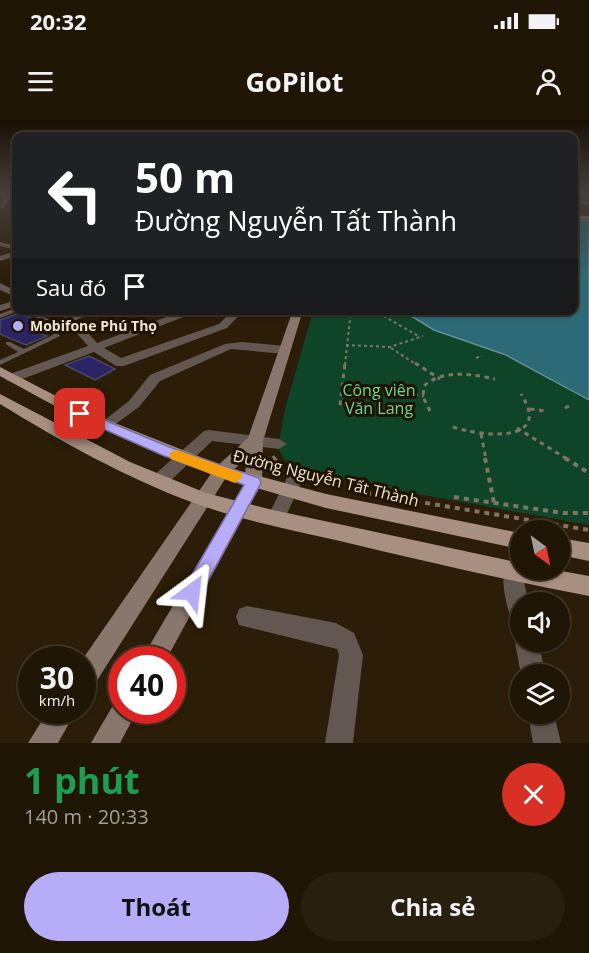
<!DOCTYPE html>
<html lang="vi">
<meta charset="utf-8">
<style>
:root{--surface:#201605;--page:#281f0f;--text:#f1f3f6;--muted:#a29f9a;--line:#3d3527;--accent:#b6acf8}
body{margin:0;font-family:"Open Sans",sans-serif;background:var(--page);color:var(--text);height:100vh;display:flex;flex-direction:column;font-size:22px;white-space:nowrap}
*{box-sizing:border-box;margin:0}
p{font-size:20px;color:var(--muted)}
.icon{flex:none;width:33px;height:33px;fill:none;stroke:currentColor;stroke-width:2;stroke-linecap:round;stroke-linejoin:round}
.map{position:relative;height:623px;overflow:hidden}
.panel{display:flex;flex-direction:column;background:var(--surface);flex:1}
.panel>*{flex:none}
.top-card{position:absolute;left:12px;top:12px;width:566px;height:183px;border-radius:12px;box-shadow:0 2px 4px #0004,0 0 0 2px var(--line);background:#202124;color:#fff;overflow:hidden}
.needle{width:39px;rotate:147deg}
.controls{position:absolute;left:510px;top:400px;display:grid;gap:12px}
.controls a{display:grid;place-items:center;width:60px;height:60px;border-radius:50%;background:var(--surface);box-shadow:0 2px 4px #0004,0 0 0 2px var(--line);font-size:30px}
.speed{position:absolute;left:18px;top:526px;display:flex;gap:12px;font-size:30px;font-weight:700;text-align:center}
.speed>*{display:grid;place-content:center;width:78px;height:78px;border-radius:50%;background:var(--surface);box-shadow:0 2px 4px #0004,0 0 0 2px var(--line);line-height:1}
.speed small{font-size:15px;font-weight:400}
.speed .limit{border:9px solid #d22;background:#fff;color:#111}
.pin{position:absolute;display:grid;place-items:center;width:51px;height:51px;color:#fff;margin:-26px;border-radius:12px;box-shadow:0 3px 9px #0006}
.me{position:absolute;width:66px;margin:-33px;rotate:30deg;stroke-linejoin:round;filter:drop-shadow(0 0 4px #0008)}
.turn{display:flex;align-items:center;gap:21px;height:126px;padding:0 24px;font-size:27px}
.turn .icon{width:78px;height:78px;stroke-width:2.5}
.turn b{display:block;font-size:42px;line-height:51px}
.then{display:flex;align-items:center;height:57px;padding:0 24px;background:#0003;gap:12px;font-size:22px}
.round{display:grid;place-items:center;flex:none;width:63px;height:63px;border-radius:32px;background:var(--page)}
.overview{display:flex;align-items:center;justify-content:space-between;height:102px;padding:0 24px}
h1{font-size:36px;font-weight:700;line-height:45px;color:#1e9e55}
.cta{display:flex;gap:12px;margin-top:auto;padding:12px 24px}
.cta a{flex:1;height:69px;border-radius:36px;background:var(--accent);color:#111;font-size:24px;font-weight:700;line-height:69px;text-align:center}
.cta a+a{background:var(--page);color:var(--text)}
.status{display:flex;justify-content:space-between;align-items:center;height:42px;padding:0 30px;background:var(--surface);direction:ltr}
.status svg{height:16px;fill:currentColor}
header{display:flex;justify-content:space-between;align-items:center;height:78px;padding:0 24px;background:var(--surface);font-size:27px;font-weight:700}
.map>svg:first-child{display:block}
.green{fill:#0e4529}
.water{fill:#2c6a77;stroke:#668e94;stroke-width:1.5}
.building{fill:#2a2464;stroke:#474961;stroke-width:1.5}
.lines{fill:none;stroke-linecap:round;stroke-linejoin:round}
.path-far2{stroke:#807462;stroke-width:2;stroke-dasharray:3 3;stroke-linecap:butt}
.path-far1{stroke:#807462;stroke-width:3;stroke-dasharray:4.5 4.5;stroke-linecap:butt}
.path{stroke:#807462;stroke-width:4;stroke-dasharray:5 5;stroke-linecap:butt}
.lane{fill:#635751;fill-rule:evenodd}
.street{fill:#635751;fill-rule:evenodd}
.secondary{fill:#89776d;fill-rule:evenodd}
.primary{fill:#a78f82;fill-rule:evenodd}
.route{fill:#b6acf8;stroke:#7670a1;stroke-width:1.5}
.slow{fill:#f59e0b}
.poi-dot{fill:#b6acf8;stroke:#211301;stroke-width:2}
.labels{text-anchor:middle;stroke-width:6;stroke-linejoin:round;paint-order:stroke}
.far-poi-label{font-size:14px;font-weight:bold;fill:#ede3d6;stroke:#211301;text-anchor:start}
.park-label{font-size:16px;fill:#68d998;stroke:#211301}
.street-label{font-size:16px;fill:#ede3d6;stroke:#211301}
</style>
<div class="status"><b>20:32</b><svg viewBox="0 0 49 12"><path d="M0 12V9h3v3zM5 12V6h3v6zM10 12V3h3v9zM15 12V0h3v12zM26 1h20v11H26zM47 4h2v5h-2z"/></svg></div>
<header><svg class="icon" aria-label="menu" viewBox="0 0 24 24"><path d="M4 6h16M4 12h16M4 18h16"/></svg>GoPilot<svg class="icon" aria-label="person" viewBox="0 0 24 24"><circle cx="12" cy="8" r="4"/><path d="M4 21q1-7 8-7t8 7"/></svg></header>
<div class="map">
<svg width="589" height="623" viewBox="0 0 589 623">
<rect width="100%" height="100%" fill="#2b1d07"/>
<!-- green -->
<path class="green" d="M 313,191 L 403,191 L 411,197 L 522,243 L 589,280 L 589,405 L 291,351 L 278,328 L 285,289 Z"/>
<!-- water -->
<path class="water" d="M 573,100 L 589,101 L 589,280 L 506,235 L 434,210 L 403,191 L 573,190 Z"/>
<!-- building -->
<g class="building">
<path d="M 19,193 L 42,203 L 30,209 L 47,216 L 26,225 L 0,214 L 0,200 Z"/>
<path d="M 89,236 L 115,249 L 95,260 L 65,245 Z"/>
</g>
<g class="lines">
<!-- path-far2 -->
<g class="path-far2">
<path d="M 373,190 L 420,217"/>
<path d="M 346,225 L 390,227 L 423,216"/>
<path d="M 391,228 L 417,245"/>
<path d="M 476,238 L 482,236"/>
<path d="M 345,245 L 351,190"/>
</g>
<!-- path-far1 -->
<g class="path-far1">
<path d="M 415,243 L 440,259"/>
<path d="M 342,265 L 424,276"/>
<path d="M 340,285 L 345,243"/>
<path d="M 565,288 L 571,285"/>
<path d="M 530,289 L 546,291"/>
<path d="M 430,291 L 423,277 L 424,266 C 442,249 472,254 495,259"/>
<path d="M 453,307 C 480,316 554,325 521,274"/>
<path d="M 517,308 L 567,339"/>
<path d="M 481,314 L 486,339"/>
<path d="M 273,336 L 275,339"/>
</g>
<!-- path -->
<g class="path">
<path d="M 274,338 L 282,350"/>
<path d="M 485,338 L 494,383"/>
<path d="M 565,338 L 589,353"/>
<path d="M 366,373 L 589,410"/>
<path d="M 454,377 L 563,393 L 589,393"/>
</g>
<!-- lane -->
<g class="lane">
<path d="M 16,188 L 18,191 L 0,198 L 0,194 Z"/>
<path d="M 20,190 L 29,190 L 48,199 L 60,216 L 0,245 L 0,240 L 18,232 L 6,224 L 6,222 L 10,222 L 24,229 L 53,215 L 44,201 Z"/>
</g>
<!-- street -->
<g class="street">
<path d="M 12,73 L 16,75 L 8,79 L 4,88 L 0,88 L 3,77 Z"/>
<path d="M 573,80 L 589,81 L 589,85 L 573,84 Z"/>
<path d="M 13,85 L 16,85 L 16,90 L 14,89 Z"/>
<path d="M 16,109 L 16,114 L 11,114 L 11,110 Z"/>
<path d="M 0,122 L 16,126 L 16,130 L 0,126 Z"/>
<path d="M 16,131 L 16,136 L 0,141 L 0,136 Z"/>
<path d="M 0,163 L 16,171 L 16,177 L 0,170 Z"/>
<path d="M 16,180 L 16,186 L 0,191 L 0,185 Z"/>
<path d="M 56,190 L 67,190 L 71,194 L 82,190 L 98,190 L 76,200 L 97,223 L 185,190 L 201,190 L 104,228 L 121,238 L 219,204 L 233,190 L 244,190 L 227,208 L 124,246 L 116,246 L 94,232 L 17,261 L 7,261 L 6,258 L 7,255 L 88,226 Z"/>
<path d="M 242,222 L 285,226 L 291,230 L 285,234 L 231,229 L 160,261 L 139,287 L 110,308 L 105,310 L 98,305 L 129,281 L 150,255 L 225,224 Z"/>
<path d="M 209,310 L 279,319 L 287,324 L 279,329 L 212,321 L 165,366 L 159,367 L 153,366 L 151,361 L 153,356 L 204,311 Z"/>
<path d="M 298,346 L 304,348 L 306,352 L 285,398 L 283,403 L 276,406 L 269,403 L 267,398 L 292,348 Z"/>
<path d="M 513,443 L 520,445 L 529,483 L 520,483 L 520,503 L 512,500 C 506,486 500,459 506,445 Z"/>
<path d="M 247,486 L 336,503 L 354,513 L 363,535 L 353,623 L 325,623 L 339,535 L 337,529 L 239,505 L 236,497 L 239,489 Z"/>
<path d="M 520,513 L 520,522 L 539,522 L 545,555 L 521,555 L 515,522 Z"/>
<path d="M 528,594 L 554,594 L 561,623 L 533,623 Z"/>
</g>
<!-- secondary -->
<g class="secondary">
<path d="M 573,95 L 589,96 L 589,100 L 573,99 Z"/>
<path d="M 293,190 L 303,190 L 263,321 L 262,363 L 166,540 L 141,540 L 245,363 L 246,338 L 227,356 L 91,570 L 82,573 L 82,540 L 215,348 L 248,318 Z"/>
<path d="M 122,579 L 122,591 L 137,591 L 120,623 L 91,623 L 115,582 Z"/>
<path d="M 48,591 L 76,591 L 58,623 L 28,623 Z"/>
</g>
<!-- primary -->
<g class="primary">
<path d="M 0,247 L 85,291 L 225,347 L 326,374 L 520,413 L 520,429 L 326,388 L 215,356 L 75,297 L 0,256 Z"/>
<path d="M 0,274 L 130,342 L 206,373 L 273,390 L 520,443 L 520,450 L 556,450 L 589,456 L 589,476 C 505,460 423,441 340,421 C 291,410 241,400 194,383 C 126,358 62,322 0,284 Z"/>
<path d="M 560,418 L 589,423 L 589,441 L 560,435 Z"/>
</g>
</g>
<!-- sky -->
<linearGradient id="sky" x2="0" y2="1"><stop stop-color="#181004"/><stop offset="0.46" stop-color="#44403c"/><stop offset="1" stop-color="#44403c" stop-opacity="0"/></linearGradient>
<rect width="589" height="160" fill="url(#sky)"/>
<!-- route -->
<path class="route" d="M 80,290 L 172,328 L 259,358 L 261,363 L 198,479 L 192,481 L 185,479 L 182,472 L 244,365 L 162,335 L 76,297 L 74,294 Z"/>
<!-- slow -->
<path class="slow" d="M 177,330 L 241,353 L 243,357 L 235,363 L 171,339 L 169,335 L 171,332 Z"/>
<!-- markers -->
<circle class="poi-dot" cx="18" cy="206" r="6"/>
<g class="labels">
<!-- far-poi labels -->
<g class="far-poi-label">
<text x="30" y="211">Mobifone Phú Thọ</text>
</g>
<!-- park labels -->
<g class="park-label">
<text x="379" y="276">Công viên<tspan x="379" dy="18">Văn Lang</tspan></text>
</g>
<!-- street labels -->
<g class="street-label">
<text transform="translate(326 358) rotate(14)" y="6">Đường Nguyễn Tất Thành</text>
</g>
</g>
</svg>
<div class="controls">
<a><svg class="needle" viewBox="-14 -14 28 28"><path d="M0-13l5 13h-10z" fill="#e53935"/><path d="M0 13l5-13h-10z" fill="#a29f9a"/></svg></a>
<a><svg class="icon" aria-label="sound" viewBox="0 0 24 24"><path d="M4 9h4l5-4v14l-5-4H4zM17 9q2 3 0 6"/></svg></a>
<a><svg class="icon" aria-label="layers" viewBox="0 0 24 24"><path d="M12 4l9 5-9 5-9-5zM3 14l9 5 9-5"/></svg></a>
</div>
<div class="speed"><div>30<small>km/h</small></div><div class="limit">40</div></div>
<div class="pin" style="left:80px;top:294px;background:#d93025"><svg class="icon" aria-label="arrive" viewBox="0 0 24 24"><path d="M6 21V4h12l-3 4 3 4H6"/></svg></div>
<svg class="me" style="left:192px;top:472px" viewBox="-20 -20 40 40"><path d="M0-17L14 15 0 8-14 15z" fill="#b6acf8" stroke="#fff" stroke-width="4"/></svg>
<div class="top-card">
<div class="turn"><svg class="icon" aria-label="left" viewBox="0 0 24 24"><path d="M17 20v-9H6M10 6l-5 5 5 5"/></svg><div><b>50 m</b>Đường Nguyễn Tất Thành</div></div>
<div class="then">Sau đó<svg class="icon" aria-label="arrive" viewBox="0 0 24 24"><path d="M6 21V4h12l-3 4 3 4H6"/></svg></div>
</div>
</div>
<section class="panel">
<div class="overview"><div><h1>1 phút</h1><p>140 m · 20:33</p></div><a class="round" style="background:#d93025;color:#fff"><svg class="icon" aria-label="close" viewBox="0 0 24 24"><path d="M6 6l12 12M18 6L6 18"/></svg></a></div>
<div class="cta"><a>Thoát</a><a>Chia sẻ</a></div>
</section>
